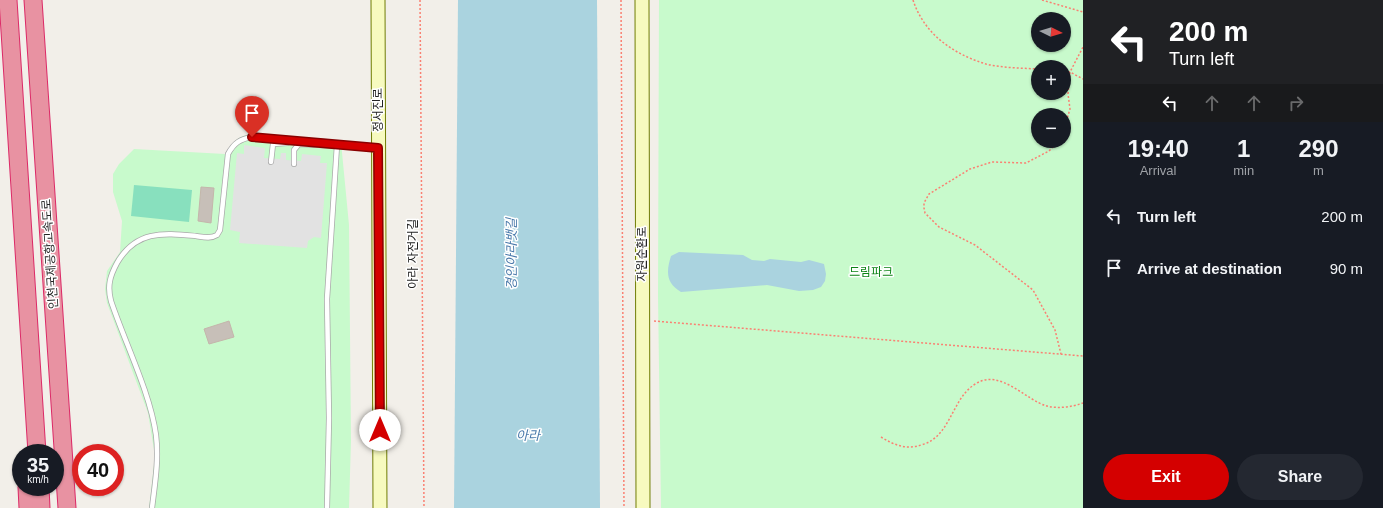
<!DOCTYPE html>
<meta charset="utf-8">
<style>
:root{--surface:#171b24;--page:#242831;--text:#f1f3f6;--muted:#9ea1a6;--accent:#d40000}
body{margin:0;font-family:Helvetica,"Noto Sans KR",sans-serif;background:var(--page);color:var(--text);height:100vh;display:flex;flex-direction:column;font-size:15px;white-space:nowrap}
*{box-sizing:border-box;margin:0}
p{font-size:13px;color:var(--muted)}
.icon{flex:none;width:22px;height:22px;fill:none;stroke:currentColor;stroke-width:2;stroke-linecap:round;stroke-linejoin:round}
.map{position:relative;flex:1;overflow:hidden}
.sheet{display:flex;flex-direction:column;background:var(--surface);width:300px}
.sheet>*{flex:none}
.hud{background:#202124;color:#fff;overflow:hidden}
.needle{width:26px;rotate:95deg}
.tools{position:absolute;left:1031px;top:12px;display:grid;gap:8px}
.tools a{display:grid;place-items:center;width:40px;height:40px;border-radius:50%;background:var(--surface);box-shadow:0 1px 3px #0004;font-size:20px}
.speed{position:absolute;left:12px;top:444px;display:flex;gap:8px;font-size:20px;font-weight:700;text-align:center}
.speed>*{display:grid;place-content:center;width:52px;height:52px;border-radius:50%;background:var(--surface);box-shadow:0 1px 3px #0004;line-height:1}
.speed small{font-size:10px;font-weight:400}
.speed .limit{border:6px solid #d22;background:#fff;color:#111}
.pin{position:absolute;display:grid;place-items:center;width:34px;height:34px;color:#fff;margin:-41px -17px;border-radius:50% 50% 50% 0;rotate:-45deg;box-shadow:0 0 4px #0007}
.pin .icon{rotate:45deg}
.me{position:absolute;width:44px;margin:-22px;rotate:0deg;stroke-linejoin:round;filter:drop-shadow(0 0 3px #0008)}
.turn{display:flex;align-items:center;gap:14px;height:84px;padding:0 20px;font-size:18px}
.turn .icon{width:52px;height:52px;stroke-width:2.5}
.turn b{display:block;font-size:28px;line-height:34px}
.lanes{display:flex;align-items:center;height:38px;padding:0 20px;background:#0003;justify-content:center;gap:20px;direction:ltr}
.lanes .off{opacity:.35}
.eta{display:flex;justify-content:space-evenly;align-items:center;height:68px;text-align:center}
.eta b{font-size:24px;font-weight:700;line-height:28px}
.cta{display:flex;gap:8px;margin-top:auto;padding:8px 20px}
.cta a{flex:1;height:46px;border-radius:24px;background:var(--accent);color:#fff;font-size:16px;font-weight:700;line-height:46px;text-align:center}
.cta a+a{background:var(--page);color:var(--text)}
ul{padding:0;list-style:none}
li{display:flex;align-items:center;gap:12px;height:52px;padding:0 20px}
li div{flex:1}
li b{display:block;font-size:15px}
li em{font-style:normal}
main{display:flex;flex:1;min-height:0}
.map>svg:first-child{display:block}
.park{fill:#c8facc;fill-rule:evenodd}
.pitch{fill:#88e0be}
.parking{fill:#e2e2e2}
.water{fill:#aad3df}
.building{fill:#c7bfb8;stroke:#c4b6ab}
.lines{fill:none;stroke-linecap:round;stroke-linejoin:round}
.lane-casing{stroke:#a9a9a9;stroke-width:6}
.secondary-casing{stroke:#707d05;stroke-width:15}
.highway-casing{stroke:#dc2a67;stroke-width:19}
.path{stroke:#fa8072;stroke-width:1.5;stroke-dasharray:2 2;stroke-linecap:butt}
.lane{stroke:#fff;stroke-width:4.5}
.secondary{stroke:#f7fabf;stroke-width:13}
.highway{stroke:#e892a2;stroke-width:17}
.route-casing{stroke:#8a0000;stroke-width:10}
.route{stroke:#d40000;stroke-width:7}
.labels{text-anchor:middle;stroke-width:3;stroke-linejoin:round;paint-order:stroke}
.street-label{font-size:12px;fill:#222;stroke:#fff}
.park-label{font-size:12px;fill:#0c8416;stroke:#fff}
.water-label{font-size:13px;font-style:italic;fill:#4a7aab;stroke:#fff}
</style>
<main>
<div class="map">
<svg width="1083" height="508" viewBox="0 0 1083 508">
<rect width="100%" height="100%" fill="#f2efe9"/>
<!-- park -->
<g class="park">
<path d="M 659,0 L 1083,0 L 1083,508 L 661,508 L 658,296 ZM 1038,19 L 1064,19 L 1064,45 L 1038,45 ZM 1038,67 L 1064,67 L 1064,93 L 1038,93 ZM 1038,115 L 1064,115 L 1064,141 L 1038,141 Z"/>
<path d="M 251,134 L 341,142 L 349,225 L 351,440 L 349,508 L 149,508 L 155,456 L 148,413 L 107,303 L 105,289 L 107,271 L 120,252 L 122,221 L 113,192 L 113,174 L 119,164 L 134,149 L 225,154 C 232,143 237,136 251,134 Z"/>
</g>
<!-- pitch -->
<path class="pitch" d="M 134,185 L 192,190 L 189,222 L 131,216 Z"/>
<!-- parking -->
<path class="parking" d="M 244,145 L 265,148 L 264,158 L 280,159 L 281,153 L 286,153 L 286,160 L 301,161 L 302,154 L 321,156 L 320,163 L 327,163 L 321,238 L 314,237 L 308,241 L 307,248 L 239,243 L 240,232 L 230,230 L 237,153 L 244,154 Z"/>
<!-- water -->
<g class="water">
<path d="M 458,0 L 597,0 L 600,508 L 454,508 Z"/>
<path d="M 679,252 L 743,255 L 752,260 L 764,261 L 770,259 L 801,262 L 809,260 L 824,264 L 826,274 L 825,281 L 821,287 L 813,290 L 799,291 L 767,285 L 681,292 C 666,283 666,272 671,256 Z"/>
</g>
<!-- building -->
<g class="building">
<path d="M 201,187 L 214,188 L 211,223 L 198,221 Z"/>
<path d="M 229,321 L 234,337 L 209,344 L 204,329 Z"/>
</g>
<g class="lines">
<!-- lane casing -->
<g class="lane-casing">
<g id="lane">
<path d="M 271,162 L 273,144 L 287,143 L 293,141"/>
<path d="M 294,164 L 294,150 L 299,144 L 376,148"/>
<path d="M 152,508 C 155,483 159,460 156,435 C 150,392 125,343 111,301 C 107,286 110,276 117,263 C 136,230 163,233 196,236 C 203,237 211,239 217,235 L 220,230 L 228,154 C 234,143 240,139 252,137 L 327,142 L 337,145"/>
<path d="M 327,508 L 329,418 L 327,299 L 337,145"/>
</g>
</g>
<!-- secondary casing -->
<g class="secondary-casing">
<g id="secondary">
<path d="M 378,0 L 380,508"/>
<path d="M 642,0 L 643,508"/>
</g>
</g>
<!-- highway casing -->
<g class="highway-casing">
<g id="highway">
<path d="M 8,0 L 37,453"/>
<path d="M 33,0 L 67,508"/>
<path d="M 27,487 L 28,508"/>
<path d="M 40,487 L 41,508"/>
</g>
</g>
<!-- path -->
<g class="path">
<path d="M 420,0 L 424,508"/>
<path d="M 621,0 L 624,508"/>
<path d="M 913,0 C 924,34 953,54 986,64 C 1002,68 1021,68 1038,69"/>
<path d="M 1042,0 L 1083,12"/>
<path d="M 1064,72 L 1070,72 L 1083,79"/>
<path d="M 1064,129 L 1070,109 L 1068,94 L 1070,72 L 1083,47"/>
<path d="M 1059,141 L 1049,151 L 1026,163 L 992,162 L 970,169 L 929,194 L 924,203 L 924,208 L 925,213 L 939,227 L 975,245 L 1033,290 L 1055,330 L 1061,354"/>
<path d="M 654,321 L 1083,356"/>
<path d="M 881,437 C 894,445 906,450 921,445 C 952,437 951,397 977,383 C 1001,369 1027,401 1047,406 C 1058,409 1072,407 1083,403"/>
</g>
<!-- lane -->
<use href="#lane" class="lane"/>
<!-- secondary -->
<use href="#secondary" class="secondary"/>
<!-- highway -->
<use href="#highway" class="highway"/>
</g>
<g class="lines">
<!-- route casing -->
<g class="route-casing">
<path id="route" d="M 252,137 L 378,148 L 380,430"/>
</g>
<!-- route -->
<use href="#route" class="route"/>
</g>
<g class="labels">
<!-- street labels -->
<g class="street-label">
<text transform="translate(378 110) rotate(-90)" y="4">정서진로</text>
<text transform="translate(50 254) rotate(-94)" y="4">인천국제공항고속도로</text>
<text transform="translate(413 254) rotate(-90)" y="4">아라 자전거길</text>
<text transform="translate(642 254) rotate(-90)" y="4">자원순환로</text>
</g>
<!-- park labels -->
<g class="park-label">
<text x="871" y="276">드림파크</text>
</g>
<!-- water labels -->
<g class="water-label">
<text transform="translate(511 254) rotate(-90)" y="5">경인아라뱃길</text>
<text x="528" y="440">아라</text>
</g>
</g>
</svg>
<div class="tools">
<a><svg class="needle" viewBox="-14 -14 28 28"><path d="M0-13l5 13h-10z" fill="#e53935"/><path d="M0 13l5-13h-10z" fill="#9ea1a6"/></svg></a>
<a>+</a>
<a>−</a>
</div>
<div class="speed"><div>35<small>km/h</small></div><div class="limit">40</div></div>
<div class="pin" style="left:252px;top:137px;background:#d93025"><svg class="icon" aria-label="arrive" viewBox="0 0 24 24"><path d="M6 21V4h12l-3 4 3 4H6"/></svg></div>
<svg class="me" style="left:380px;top:430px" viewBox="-20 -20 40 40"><circle r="19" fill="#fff"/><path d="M0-13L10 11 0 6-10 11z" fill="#d40000"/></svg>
</div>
<section class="sheet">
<div class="hud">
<div class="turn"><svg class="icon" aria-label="left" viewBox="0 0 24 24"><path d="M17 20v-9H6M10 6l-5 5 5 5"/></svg><div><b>200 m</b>Turn left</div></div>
<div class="lanes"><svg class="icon" aria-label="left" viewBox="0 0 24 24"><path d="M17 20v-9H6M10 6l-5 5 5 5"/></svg><svg class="icon off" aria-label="ahead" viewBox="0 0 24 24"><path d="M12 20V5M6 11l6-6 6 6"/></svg><svg class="icon off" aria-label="ahead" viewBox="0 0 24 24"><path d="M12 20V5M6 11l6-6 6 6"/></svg><svg class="icon off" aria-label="right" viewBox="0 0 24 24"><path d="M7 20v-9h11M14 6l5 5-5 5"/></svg></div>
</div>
<div class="eta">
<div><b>19:40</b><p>Arrival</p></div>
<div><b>1</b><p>min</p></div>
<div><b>290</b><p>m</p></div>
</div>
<ul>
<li><svg class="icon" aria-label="left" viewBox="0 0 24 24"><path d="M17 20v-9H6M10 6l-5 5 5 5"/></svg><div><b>Turn left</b></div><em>200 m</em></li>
<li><svg class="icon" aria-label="arrive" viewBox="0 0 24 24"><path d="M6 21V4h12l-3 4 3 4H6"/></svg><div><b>Arrive at destination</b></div><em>90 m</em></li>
</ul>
<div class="cta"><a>Exit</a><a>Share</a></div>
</section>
</main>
